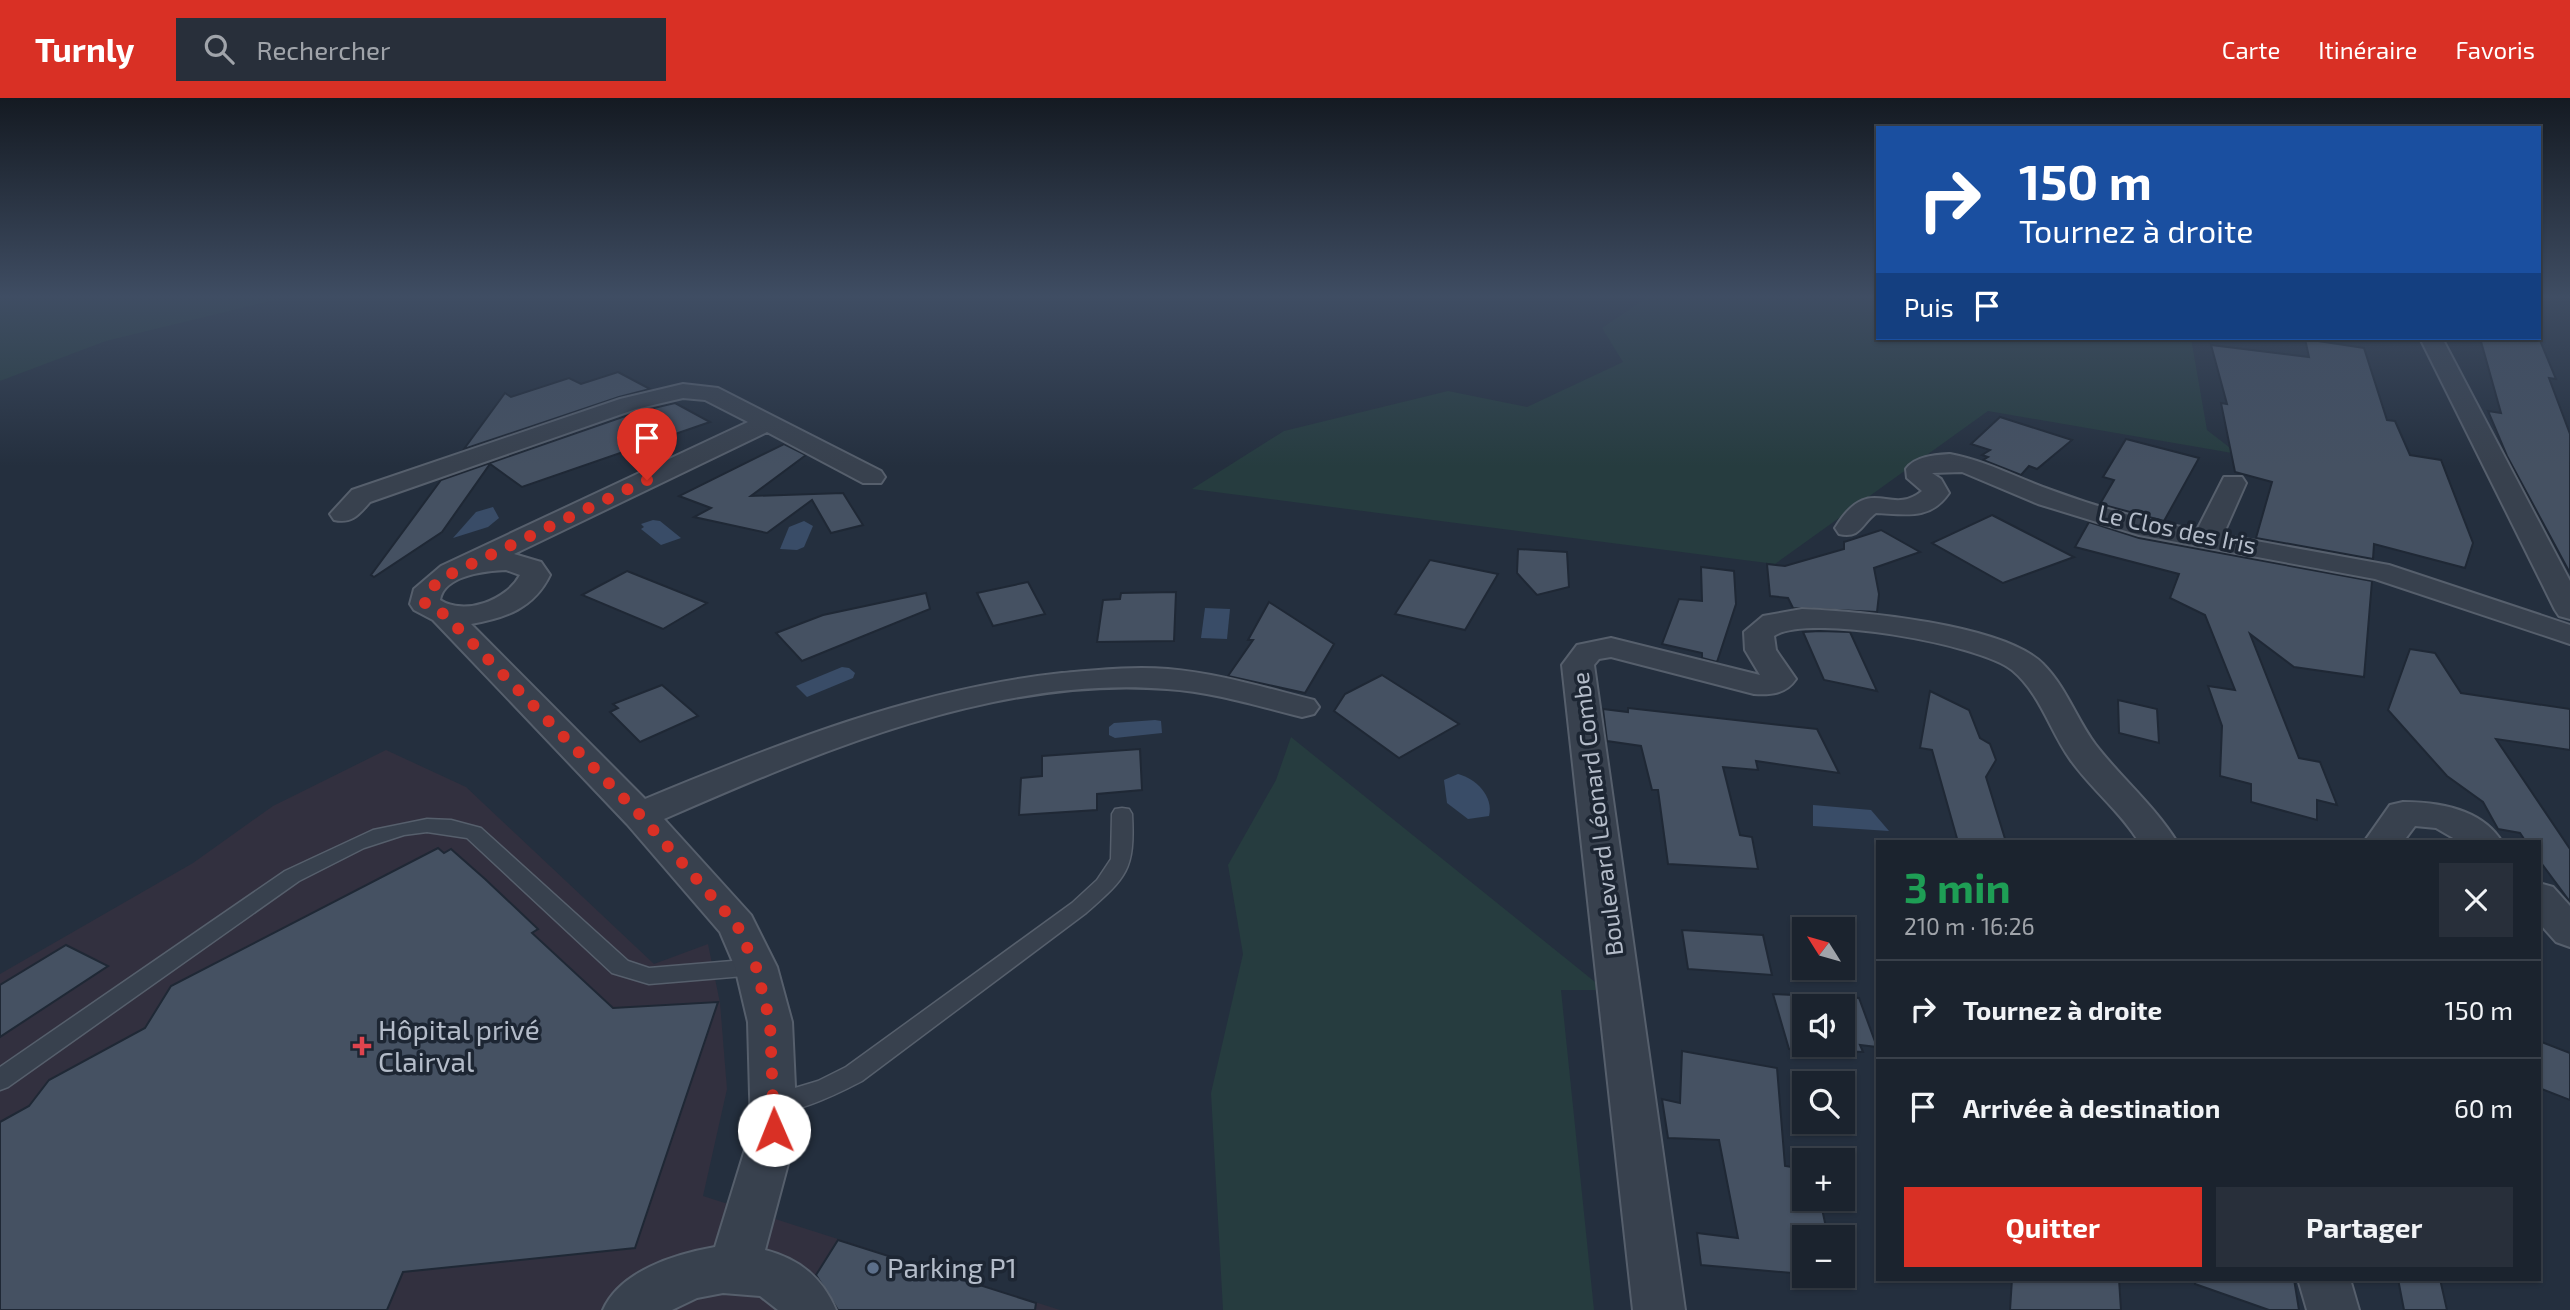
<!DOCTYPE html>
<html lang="fr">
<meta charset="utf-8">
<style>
:root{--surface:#1b232e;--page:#282f3a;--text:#f1f3f6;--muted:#a0a4aa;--line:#39404a;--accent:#d93025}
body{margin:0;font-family:"Exo 2",sans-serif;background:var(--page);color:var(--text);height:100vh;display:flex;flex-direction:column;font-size:26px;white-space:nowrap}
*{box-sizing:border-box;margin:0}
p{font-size:23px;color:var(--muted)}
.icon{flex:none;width:38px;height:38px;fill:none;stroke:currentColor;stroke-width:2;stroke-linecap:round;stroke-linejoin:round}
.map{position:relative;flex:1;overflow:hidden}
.panel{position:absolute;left:1876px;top:742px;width:665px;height:441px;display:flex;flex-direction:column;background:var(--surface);border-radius:0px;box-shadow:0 2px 5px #0004,0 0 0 2px var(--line)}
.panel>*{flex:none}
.top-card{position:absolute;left:1876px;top:28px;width:665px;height:214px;border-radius:0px;box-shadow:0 2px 5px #0004,0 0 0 2px var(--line);background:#1a4fa0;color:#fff;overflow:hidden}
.needle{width:46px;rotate:307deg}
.buttons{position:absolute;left:1792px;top:819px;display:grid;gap:14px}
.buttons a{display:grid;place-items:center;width:63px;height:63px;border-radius:0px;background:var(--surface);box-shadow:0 2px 5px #0004,0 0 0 2px var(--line);font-size:35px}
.pin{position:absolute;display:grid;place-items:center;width:60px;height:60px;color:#fff;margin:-72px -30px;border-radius:50% 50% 50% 0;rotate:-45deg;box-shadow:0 0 7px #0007}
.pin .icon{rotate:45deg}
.me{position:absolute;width:77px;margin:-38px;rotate:359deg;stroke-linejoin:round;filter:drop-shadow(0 0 5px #0008)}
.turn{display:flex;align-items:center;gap:24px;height:147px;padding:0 28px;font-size:32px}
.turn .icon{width:91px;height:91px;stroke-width:2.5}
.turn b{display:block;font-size:49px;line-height:60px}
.then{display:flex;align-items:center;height:66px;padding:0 28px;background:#0003;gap:14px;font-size:26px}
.round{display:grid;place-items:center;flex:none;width:74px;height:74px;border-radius:0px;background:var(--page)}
.headline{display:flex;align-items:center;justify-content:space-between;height:119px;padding:0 28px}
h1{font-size:42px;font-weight:700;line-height:52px;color:#1e9e55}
.action{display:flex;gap:14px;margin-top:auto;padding:14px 28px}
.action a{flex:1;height:80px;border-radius:0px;background:var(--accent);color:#fff;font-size:28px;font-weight:700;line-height:80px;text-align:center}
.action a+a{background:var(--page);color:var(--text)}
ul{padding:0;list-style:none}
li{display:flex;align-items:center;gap:21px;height:98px;padding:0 28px;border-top:2px solid var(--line)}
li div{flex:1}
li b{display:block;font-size:26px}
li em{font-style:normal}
header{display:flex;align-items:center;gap:42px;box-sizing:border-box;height:98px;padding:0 35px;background:var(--accent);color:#fff}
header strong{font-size:33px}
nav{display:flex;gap:38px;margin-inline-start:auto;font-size:24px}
.search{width:490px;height:63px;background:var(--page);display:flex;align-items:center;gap:18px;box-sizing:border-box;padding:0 24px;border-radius:0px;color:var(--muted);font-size:26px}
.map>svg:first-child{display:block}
.medical{fill:#32303f}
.green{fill:#263c3f}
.water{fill:#394c67}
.building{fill:#455162;stroke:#1f2835;stroke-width:2;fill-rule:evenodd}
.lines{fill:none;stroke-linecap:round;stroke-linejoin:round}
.lane-casing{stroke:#565f6c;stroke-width:3}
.street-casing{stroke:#565f6c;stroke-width:4}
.lane{fill:#38414e;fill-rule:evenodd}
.street{fill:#38414e;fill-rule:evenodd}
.route{stroke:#d93025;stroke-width:12;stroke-dasharray:0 21.6}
.health-dot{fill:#e0444e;stroke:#1d2633;stroke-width:2.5}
.service-dot{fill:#5c6f8a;stroke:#1d2633;stroke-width:2.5}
.labels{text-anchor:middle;stroke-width:7;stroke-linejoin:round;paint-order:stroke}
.street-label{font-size:24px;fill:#b4bcc9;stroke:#1d2633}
.near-poi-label{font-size:28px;fill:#b4bcc9;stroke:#1d2633;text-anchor:start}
</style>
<header>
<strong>Turnly</strong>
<div class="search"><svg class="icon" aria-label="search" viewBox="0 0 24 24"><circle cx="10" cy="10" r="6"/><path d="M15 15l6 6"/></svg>Rechercher</div>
<nav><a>Carte</a><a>Itinéraire</a><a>Favoris</a></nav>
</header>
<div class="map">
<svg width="2570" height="1212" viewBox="0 0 2570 1212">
<rect width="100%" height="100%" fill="#242f3e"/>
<!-- medical -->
<path class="medical" d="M 386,652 L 466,689 L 654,866 L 708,846 L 720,905 L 727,991 L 703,1098 L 1060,1212 L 0,1212 L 0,876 L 193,765 L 273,708 Z"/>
<!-- green -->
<g class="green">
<path d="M 0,199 L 287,199 L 106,243 L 0,283 Z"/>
<path d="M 1648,199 L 1878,199 L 1878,240 L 2191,240 L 2207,332 L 2238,356 L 1988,313 L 1775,466 L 1192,391 L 1284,333 L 1448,293 L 1527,309 L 1623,264 L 1602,230 Z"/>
<path d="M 1291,639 L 1605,892 L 1561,892 L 1594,1212 L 1223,1212 L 1211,995 L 1243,856 L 1228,767 L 1276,682 Z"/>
</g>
<!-- water -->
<g class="water">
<path d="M 493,409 L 499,420 L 488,429 L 453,440 L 476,414 Z"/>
<path d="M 653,422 L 660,423 L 681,440 L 661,447 L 641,431 L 644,429 L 641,426 Z"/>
<path d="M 804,423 L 813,428 L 804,449 L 797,452 L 780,451 L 789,429 Z"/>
<path d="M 1205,510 L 1230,511 L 1227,541 L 1201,540 Z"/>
<path d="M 842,569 L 849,570 L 855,575 L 853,580 L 807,599 L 796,588 Z"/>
<path d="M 1155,622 L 1161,623 L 1162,635 L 1115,640 L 1109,637 L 1109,629 L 1114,625 Z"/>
<path d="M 1458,676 C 1475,680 1494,698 1489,718 L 1468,721 L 1447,705 L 1444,682 Z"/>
<path d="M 1813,707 L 1871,712 L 1889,733 L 1813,728 Z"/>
</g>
<!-- building -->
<g class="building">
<path d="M 2480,240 L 2539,240 L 2556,281 L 2549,280 L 2570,336 L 2570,475 L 2507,358 L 2488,313 L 2501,315 Z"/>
<path d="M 2305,241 L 2364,250 L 2387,322 L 2395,323 L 2410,357 L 2441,362 L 2473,445 L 2465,470 L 2374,446 L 2373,461 L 2256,440 L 2272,384 L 2235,374 L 2221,305 L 2227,306 L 2211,247 L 2309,259 Z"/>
<path d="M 618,274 L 650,291 L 619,299 L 464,351 L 505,295 L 511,299 L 569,280 L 581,286 Z"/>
<path d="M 675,305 L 710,324 L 522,389 L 490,366 L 442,434 L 374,479 L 371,477 L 441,382 L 637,314 Z"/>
<path d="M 2000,319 L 2025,327 L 2072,342 L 2037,371 L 2029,368 L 2021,377 L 1983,362 L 1988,359 L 1982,357 L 1990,352 L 1971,346 Z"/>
<path d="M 2126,341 L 2199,360 L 2164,423 L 2100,406 L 2114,382 L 2103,379 Z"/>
<path d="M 784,346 L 806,357 L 751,398 L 843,395 L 863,427 L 831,435 L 812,402 L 767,435 L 694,419 L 711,410 L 679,398 Z"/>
<path d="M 1992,417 L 2025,434 L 2074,459 L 2003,485 L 1932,445 Z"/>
<path d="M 2089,424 L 2139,440 L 2372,483 L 2364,579 L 2294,569 L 2250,536 L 2299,660 L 2320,664 L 2337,707 L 2317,702 L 2317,722 L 2251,704 L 2251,686 L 2220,678 L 2222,628 L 2208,588 L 2235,592 L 2205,517 L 2170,500 L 2179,476 L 2075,449 Z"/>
<path d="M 1881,432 L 1920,454 L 1874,470 L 1879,496 L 1877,514 L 1793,510 L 1788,500 L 1770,498 L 1767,466 L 1785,468 L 1844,451 L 1844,444 Z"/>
<path d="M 1518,451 L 1567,454 L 1569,489 L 1537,497 L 1517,475 Z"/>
<path d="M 1430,462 L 1498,476 L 1465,532 L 1395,516 Z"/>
<path d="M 1701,469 L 1734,473 L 1736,506 L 1717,564 L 1702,560 L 1702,555 L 1662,546 L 1679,501 L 1702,503 Z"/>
<path d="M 627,473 L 707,505 L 663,531 L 582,497 Z"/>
<path d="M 1028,484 L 1045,516 L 993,528 L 977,495 Z"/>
<path d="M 1176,494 L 1174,543 L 1097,544 L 1103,502 L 1120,501 L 1121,495 Z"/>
<path d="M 926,495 L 930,511 L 802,563 L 776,535 L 823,517 Z"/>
<path d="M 1269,504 L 1334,546 L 1305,595 L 1228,578 L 1253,542 L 1248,542 Z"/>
<path d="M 1820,533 L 1850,534 L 1877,593 L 1824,582 L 1803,534 Z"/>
<path d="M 2410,551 L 2435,555 L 2461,595 L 2570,611 L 2570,652 L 2496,641 L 2570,751 L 2570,804 L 2539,762 L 2539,744 L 2526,744 L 2520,735 L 2498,731 L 2483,704 L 2447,678 L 2388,612 Z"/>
<path d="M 1382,577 L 1459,626 L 1399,660 L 1334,613 L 1345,596 Z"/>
<path d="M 662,587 L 698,618 L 640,644 L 610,614 L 618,610 L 613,606 Z"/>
<path d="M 1930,593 L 1969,612 L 1980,640 L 1990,646 L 1996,662 L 1986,679 L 2006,744 L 1958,744 L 1932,652 L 1920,650 Z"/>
<path d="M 2118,602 L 2157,611 L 2159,645 L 2119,635 Z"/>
<path d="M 1628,610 L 1817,631 L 1839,675 L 1756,663 L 1758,672 L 1723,669 L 1740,737 L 1752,739 L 1758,771 L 1668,766 L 1658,692 L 1652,692 L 1641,648 L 1607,643 L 1603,611 L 1628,614 Z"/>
<path d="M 1140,651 L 1142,692 L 1097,696 L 1097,712 L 1019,717 L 1021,680 L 1042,678 L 1042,658 Z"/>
<path d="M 438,750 L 444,755 L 451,751 L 485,781 L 538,831 L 532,835 L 613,910 L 718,904 L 635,1150 L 403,1174 L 387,1212 L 0,1212 L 0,1024 L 29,1008 L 49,982 L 145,930 L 171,888 Z"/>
<path d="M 1682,832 L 1763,837 L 1772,877 L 1688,871 Z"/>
<path d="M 66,847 L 108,868 L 0,939 L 0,887 Z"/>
<path d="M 1773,896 L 1859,900 L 1877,949 L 1860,947 L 1863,954 L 1789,951 ZM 1804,908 L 1843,908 L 1843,947 L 1804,947 Z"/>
<path d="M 2539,943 L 2570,955 L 2570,1002 L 2539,990 Z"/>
<path d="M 1682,953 L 1777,970 L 1785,1068 L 1804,1071 L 1804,1101 L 1820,1101 L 1828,1139 L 1804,1139 L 1804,1176 L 1701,1167 L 1697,1135 L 1738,1140 L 1719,1042 L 1668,1040 L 1662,1001 L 1680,1005 Z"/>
<path d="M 838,1142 L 1036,1205 L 1035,1212 L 838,1212 L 816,1177 Z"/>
<path d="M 2012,1181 L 2119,1181 L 2121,1212 L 2010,1212 Z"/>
<path d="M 2196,1181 L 2294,1181 L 2299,1212 L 2269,1212 L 2195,1186 Z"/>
<path d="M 2398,1181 L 2440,1181 L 2447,1212 L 2404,1212 Z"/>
</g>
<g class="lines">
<!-- lane casing -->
<g class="lane-casing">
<g id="lane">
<path d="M 1122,710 L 1129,711 L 1132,716 C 1135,772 1127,779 1086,815 L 862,983 C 841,994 788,1021 765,1013 L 762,1006 L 765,999 L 818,983 L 846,969 L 1072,805 L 1097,782 L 1111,761 L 1112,716 L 1115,711 Z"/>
<path d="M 427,721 L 451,722 L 481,730 L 628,863 L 649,870 L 756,861 L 764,863 L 767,869 L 764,875 L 756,877 L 649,886 L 612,875 L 467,740 L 427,734 L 404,737 L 364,750 L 299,783 L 8,989 L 0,992 L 0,969 L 285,773 L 373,732 Z"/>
</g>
</g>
<!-- street casing -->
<g class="street-casing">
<g id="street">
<path d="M 2420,240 L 2442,240 L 2570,483 L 2570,521 L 2559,518 L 2555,512 Z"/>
<path d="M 683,286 L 718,290 L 881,373 L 885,379 L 881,385 L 863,385 L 767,334 L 514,456 L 541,464 L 550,477 C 534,510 506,520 471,526 L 645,701 C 780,645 916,591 1062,575 C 1097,572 1133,568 1168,571 C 1217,575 1266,590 1314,602 L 1319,609 L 1314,616 L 1302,619 C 1258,608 1213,594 1167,591 C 996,577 818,654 664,721 L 751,817 L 777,869 L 792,924 L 797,1032 L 765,1152 C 799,1161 822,1179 836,1212 L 778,1212 L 760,1198 L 723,1195 L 697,1200 L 672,1212 L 603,1212 C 620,1173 675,1156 715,1149 L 751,1032 L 748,924 L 735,869 L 720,834 L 627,726 L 433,522 L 414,512 L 410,506 L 414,491 L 441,468 L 748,324 L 705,302 L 683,300 L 636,311 L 370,404 C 359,416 353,426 334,422 L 330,416 L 352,392 L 620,301 ZM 506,472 L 520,477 C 507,502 465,518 440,502 C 444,477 486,473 506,472 Z"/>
<path d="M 1950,356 C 1987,363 2017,380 2051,392 C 2099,410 2147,423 2197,432 L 2224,379 L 2242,379 L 2246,385 L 2223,437 L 2389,467 L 2570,527 L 2570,546 L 2375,481 L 2139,437 L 2038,406 L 1962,374 L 1932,375 L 1941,381 L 1949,395 C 1930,423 1905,416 1876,415 C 1861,426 1861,441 1839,436 L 1835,430 C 1870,373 1889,420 1922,393 L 1907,380 L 1906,371 C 1915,358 1936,357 1950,356 Z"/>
<path d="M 1802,511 C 1858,513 2004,526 2043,566 C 2066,589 2076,620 2095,646 C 2121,680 2154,707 2177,744 L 2139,744 C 2120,713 2091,691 2070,661 C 2050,633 2040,595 2012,572 C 1981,546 1806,515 1774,538 L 1776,552 L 1796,581 C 1786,596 1771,597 1754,596 L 1611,559 L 1599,561 L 1594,567 L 1685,1212 L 1633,1212 L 1562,567 L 1577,547 L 1611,540 L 1760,577 L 1745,552 L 1744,534 L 1763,518 Z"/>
<path d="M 2403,704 C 2438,704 2482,711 2502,744 L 2460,744 L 2436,730 L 2415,728 L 2403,744 L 2364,744 L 2390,707 Z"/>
<path d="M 2539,785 L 2553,789 L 2570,808 L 2570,849 L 2556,844 L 2539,825 Z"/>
<path d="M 2298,1181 L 2350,1181 L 2359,1212 L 2307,1212 Z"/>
</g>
</g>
<!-- lane -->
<use href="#lane" class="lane"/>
<!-- street -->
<use href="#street" class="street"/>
</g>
<!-- sky -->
<linearGradient id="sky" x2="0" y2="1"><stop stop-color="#141a22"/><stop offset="0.54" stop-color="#3f4d63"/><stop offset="1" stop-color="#3f4d63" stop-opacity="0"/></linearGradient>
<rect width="2570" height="368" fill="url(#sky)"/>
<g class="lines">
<!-- route -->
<path class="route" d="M 647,382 L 442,480 L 425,497 L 425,506 L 432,512 L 444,516 L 640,717 L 737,827 L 756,869 L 770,924 L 774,1032"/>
</g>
<!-- markers -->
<path class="health-dot" d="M358.5 937.5h7v7h7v7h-7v7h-7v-7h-7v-7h7z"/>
<circle class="service-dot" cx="873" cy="1170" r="7"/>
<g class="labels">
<!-- street labels -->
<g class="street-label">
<text transform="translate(2177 432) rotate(12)" y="8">Le Clos des Iris</text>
<text transform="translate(1598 716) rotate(-97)" y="8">Boulevard Léonard Combe</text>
</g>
<!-- near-poi labels -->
<g class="near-poi-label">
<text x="378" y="942">Hôpital privé<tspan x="378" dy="32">Clairval</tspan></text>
<text x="887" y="1180">Parking P1</text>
</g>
</g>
</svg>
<div class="buttons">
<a><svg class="needle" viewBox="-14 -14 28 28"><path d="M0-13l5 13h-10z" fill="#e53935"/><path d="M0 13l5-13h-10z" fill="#a0a4aa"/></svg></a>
<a><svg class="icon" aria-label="sound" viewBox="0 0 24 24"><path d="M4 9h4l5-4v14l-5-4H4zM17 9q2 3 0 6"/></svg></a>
<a><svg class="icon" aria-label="search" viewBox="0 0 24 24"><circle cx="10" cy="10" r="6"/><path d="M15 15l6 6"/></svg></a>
<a>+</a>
<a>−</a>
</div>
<div class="pin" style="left:647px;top:382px;background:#d93025"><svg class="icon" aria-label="arrive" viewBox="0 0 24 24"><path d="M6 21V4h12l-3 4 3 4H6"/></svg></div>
<svg class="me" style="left:774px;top:1032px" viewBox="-20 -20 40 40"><circle r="19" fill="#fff"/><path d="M0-13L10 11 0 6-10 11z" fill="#d93025"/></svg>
<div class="top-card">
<div class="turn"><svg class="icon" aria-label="right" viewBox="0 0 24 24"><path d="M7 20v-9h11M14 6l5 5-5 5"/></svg><div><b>150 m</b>Tournez à droite</div></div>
<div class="then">Puis<svg class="icon" aria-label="arrive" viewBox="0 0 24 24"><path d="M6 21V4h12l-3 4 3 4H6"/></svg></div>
</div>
<section class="panel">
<div class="headline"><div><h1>3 min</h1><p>210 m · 16:26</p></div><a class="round"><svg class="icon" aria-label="close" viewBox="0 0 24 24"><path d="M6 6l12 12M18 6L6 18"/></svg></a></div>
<ul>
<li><svg class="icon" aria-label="right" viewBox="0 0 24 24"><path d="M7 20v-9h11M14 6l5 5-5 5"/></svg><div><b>Tournez à droite</b></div><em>150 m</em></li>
<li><svg class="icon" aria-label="arrive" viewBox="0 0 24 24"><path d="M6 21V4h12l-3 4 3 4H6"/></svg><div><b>Arrivée à destination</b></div><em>60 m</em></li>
</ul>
<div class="action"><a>Quitter</a><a>Partager</a></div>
</section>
</div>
